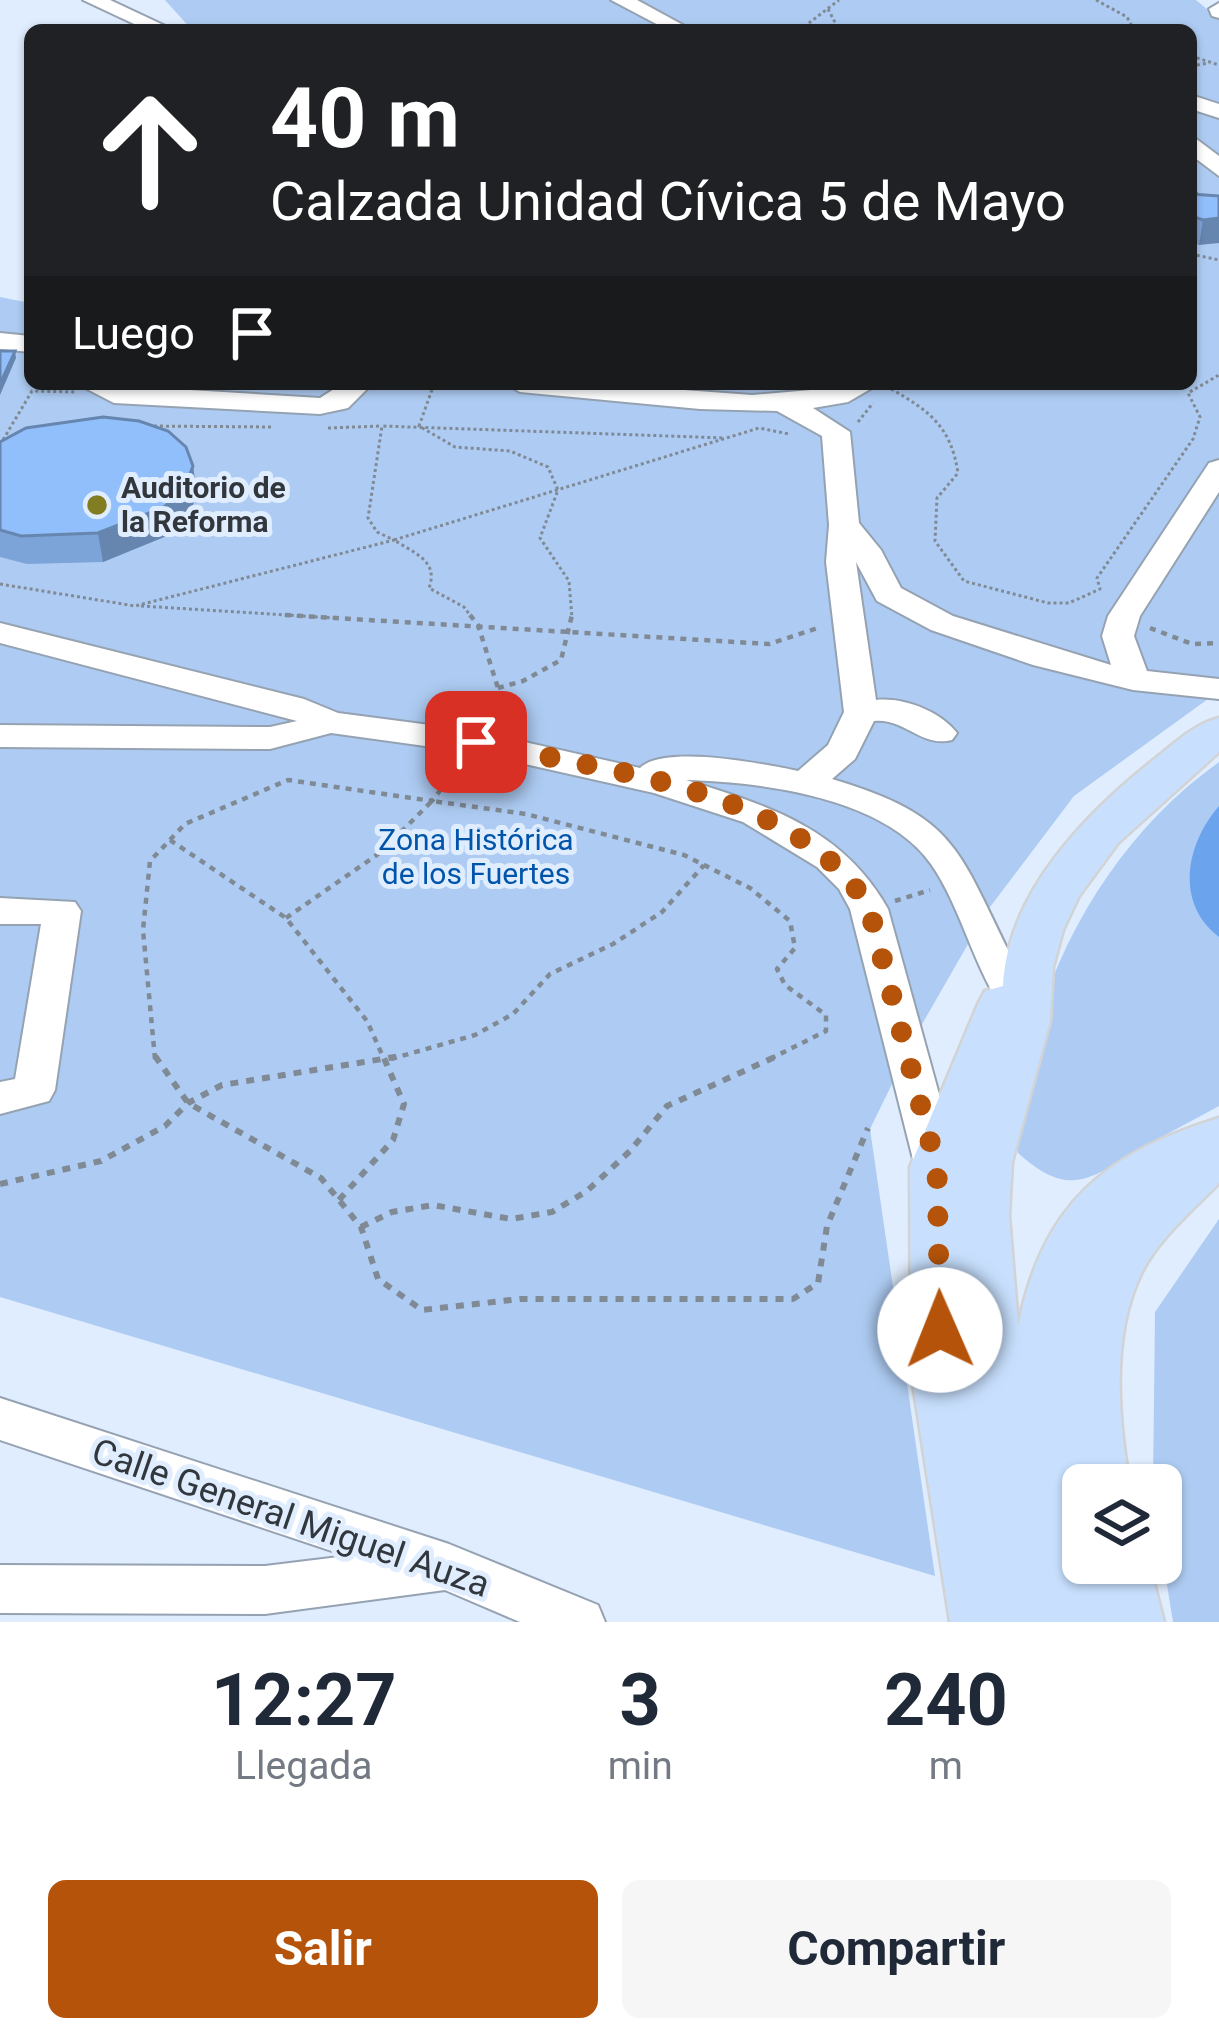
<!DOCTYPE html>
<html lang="es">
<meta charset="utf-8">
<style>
:root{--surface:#fff;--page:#f6f6f7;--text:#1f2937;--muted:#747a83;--accent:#b45309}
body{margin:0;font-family:Roboto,sans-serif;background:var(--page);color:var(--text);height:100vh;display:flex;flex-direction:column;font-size:45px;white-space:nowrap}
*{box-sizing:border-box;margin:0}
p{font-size:39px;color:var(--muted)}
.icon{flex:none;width:66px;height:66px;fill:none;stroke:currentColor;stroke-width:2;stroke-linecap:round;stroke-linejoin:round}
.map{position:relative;height:1622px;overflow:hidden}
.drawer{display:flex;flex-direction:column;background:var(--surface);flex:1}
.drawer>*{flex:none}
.banner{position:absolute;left:24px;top:24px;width:1173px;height:366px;border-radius:18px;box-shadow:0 3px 9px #0004;background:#202124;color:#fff;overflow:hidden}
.tools{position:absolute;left:1062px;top:1464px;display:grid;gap:24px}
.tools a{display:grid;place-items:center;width:120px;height:120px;border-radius:18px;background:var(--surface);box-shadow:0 3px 9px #0004;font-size:60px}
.pin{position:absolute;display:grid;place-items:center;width:102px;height:102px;color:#fff;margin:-51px;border-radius:24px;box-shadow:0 6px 18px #0006}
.me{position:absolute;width:132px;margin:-66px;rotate:359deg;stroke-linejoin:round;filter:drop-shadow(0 0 9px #0008)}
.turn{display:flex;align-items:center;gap:42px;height:252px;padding:0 48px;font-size:54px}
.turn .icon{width:156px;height:156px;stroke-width:2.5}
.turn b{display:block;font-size:84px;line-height:102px}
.then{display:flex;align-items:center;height:114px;padding:0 48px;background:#0003;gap:24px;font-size:45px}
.eta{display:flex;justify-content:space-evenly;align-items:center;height:204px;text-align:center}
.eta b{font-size:72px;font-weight:700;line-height:84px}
.action{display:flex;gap:24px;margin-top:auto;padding:24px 48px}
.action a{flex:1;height:138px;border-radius:18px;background:var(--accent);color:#fff;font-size:48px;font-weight:700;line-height:138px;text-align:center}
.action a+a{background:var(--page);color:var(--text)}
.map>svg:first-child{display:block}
.green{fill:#aeccf3}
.water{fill:#6ba4ed}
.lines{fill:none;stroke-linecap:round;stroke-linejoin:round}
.minor-casing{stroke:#95a2b2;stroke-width:4}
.major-casing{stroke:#d2d3d4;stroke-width:5}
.path-far2{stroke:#808a95;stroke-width:3;stroke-dasharray:3 3;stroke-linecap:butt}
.path-far1{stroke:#808a95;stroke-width:4.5;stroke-dasharray:6 6;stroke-linecap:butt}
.path{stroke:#808a95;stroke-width:6;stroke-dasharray:8 8;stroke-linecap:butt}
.minor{fill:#fff;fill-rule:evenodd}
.major{fill:#c8e0fe;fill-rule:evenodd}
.wall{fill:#7da4d8}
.shaded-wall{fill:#6686b0}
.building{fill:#91bffb;stroke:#6686b0;stroke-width:3}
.route{stroke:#b45309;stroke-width:21;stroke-dasharray:0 37.8}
.poi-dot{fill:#827c22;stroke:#e0edfe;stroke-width:4.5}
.labels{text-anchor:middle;stroke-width:10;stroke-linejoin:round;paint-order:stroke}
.poi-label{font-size:30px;font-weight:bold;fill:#31373d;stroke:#e0edfe;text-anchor:start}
.park-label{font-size:30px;fill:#0055ab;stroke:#e0edfe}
.near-street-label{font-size:36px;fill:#31373d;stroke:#e0edfe}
</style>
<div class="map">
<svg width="1219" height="1622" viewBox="0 0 1219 1622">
<rect width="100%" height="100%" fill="#e0edfe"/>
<!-- green -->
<g class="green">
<path d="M 165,0 L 1196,0 L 1219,19 L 1219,691 L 1074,796 L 987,911 L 917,1033 L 870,1129 L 935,1576 L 0,1297 L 0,297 L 30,303 L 30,384 L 1191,384 L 1191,30 L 192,30 Z"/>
<path d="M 1219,762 L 1219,1106 C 1194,1120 1168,1133 1143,1147 C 1092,1177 1071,1201 1018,1153 C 1011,1128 1018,1106 1023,1080 C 1046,956 1115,836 1219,762 Z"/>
<path d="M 1219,1219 L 1219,1622 L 1173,1622 L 1161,1548 L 1161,1485 L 1153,1485 L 1155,1312 Z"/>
</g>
<!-- water -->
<path class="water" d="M 1219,806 L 1219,937 C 1175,904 1185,845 1219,806 Z"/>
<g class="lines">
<!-- minor casing -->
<g class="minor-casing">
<g id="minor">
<path d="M 83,0 L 110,0 L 174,30 L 147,30 Z"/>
<path d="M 611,0 L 637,0 L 683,25 L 666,29 Z"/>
<path d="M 1219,3 L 1219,18 L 1212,16 L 1209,9 Z"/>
<path d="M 1191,95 L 1219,104 L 1219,118 L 1191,109 Z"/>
<path d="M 1191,135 L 1219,156 L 1219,176 L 1191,155 Z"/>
<path d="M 0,333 L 30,336 L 30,352 L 0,349 Z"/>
<path d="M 91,384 L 320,398 L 342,384 L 372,384 L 348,408 L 320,414 L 114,403 L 87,389 Z"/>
<path d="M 506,384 L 602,384 L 752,395 L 879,384 L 848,402 L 813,408 L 850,432 L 859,523 L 881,550 L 901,588 L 953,616 L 1111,665 L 1102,636 L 1108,616 L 1209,463 L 1219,460 L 1219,492 L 1140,616 L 1134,636 L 1147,671 L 1219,679 L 1219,699 L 1133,690 L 1033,665 L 931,630 L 877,601 L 856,562 L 876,700 C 903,697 940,711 957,733 L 952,740 C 922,748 903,717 874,721 L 855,759 L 832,779 C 957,816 958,850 1012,958 C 1021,977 1036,993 1047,1012 L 1041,1022 C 1020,1029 1013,1022 1000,1005 C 972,961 960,906 931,864 C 884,797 761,782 686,780 C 770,806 843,829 888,909 L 959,1167 L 952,1179 L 937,1184 L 922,1179 L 915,1167 L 850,909 L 839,889 L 817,867 L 743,822 L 654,793 L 476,753 L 331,733 L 270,749 L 0,747 L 0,725 L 270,727 L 297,721 L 0,643 L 0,623 L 304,699 L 338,713 L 476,731 L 640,768 C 664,744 765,764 798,771 L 828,745 L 844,712 L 826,562 L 829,525 L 822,436 L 777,411 L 700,409 L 520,392 Z"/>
<path d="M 0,898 L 75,902 L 81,911 L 55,1090 L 49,1101 L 0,1114 L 0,1082 L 15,1079 L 41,924 L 0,924 Z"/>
<path d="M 0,1398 L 449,1544 L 598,1605 L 605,1622 L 520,1622 L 445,1590 L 265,1614 L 0,1613 L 0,1565 L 265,1566 L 347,1556 L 0,1440 Z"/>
</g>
</g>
<!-- major casing -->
<g class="major-casing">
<path id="major" d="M 1219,718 L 1219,752 L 1118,843 L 1079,896 L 1063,930 L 1053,967 L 1050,1021 L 1012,1162 L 1009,1215 L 1018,1326 C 1043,1205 1103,1154 1219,1118 L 1219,1183 C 1193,1210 1157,1240 1141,1274 C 1111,1336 1118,1420 1130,1485 L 1083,1485 L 1083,1563 L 1149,1563 L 1164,1622 L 950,1622 L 911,1371 L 910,1167 L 978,1004 L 985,991 L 1003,986 C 1007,893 1087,812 1156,758 C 1176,742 1195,724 1219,718 Z"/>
</g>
<!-- path-far2 -->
<g class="path-far2">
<path d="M 1096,0 L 1127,17 L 1134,30"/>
<path d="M 828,9 L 839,30"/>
<path d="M 811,30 L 805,26 L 839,0"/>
<path d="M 1191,56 L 1219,65"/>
<path d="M 1191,66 L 1209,63"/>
<path d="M 1191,187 L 1199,196"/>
<path d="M 1191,254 L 1219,260"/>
<path d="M 434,384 L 419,426 L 455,447 L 510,451 L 548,467 L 558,490 L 540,538 L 569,581 L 572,618"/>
<path d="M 891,389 C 930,411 951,427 958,473 L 937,498 L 935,541 L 964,581 L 1048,603 L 1069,603 L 1100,589 L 1097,578 L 1193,439 L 1200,417 L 1188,393 L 1219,375"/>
<path d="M 858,422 L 873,403"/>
<path d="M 148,426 L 274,427"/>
<path d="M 328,428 L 382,426"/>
<path d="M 0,445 L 32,391 L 77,392"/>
<path d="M 0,584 L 135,606 L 394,540 L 377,532 L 368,518 L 382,426 L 725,438"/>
<path d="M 141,606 L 335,618"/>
<path d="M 472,618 L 464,607 L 429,588 C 439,561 414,553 394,540 L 759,428 L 789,434"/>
</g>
<!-- path-far1 -->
<g class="path-far1">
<path d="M 285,615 L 769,644 L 821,627"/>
<path d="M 470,615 L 478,625 L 498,688 L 484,722"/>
<path d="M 1150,628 L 1192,644 L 1219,643"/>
<path d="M 498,688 L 523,681 L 561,660 L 572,615"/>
<path d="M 170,840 L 286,918 L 367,1021 L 384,1059"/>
<path d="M 895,901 L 930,890"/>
<path d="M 286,918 L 381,852 L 432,801 L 526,814 L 684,855 L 750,888 L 790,921 L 795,948 L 777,969 L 785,985 L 826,1015 L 826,1031 L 770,1059"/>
<path d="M 155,1059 L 143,930 L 150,861 L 185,824 L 288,780 L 432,801 L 461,763"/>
<path d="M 391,1059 L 475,1035 L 513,1014 L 550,974 L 613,944 L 662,912 L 704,865"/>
</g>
<!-- path -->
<g class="path">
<path d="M 155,1056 L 188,1103 L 321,1178 L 361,1227 L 378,1279 L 422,1310 L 520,1299 L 793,1299 L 818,1283 L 827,1226 L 868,1128"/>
<path d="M 0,1184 L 101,1161 L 165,1126 L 188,1103 L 222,1085 L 401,1056"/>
<path d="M 339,1200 L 393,1140 L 404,1104 L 383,1056"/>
<path d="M 361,1227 L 392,1212 L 433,1205 L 511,1219 L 552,1212 L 587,1191 L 630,1151 L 667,1106 L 777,1056"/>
</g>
<!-- minor -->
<use href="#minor" class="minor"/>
<!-- major -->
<use href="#major" class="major"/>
</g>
<!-- wall -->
<g class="wall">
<path d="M 1191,194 L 1219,196 L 1199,245 L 1191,243 Z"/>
<path d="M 0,442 L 193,466 L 197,494 L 189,515 L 169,535 L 103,562 L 27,564 L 0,557 Z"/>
</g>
<!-- shaded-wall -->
<g class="shaded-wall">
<path d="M 1219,218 L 1219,243 L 1199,245 L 1203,220 Z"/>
<path d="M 15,351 L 16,358 L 0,395 L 0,384 Z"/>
<path d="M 193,466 L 197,494 L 189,515 L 169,535 L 103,562 L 98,533 Z"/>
</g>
<!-- building -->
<g class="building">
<path d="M 1191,194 L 1219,196 L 1219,218 L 1203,220 L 1191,216 Z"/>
<path d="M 0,351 L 15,351 L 0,384 Z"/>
<path d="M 103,417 L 139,421 L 168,431 L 186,447 L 193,466 L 185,487 L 164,507 L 98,533 L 21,536 L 0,530 L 0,442 L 26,428 Z"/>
</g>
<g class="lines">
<!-- route -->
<path class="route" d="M 476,742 C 602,771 799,788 869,908 L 937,1168 L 940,1330"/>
</g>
<!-- markers -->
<circle class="poi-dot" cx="97" cy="505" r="12"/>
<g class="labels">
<!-- poi labels -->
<g class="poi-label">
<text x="121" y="498">Auditorio de<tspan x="121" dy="34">la Reforma</tspan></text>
</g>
<!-- park labels -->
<g class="park-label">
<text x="476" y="850">Zona Histórica<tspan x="476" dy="34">de los Fuertes</tspan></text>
</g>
<!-- near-street labels -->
<g class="near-street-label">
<text transform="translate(291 1517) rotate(19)" y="13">Calle General Miguel Auza</text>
</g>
</g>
</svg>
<div class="tools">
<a><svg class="icon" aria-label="layers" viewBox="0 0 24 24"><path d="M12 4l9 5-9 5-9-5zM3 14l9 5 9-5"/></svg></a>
</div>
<div class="pin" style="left:476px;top:742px;background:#d93025"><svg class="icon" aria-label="arrive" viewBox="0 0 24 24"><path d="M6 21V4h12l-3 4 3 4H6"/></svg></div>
<svg class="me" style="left:940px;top:1330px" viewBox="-20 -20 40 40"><circle r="19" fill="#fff"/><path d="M0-13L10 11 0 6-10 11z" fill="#b45309"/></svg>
<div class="banner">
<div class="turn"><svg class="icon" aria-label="ahead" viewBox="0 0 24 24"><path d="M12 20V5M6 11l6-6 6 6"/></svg><div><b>40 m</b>Calzada Unidad Cívica 5 de Mayo</div></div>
<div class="then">Luego<svg class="icon" aria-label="arrive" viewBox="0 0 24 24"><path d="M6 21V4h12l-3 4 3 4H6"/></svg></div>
</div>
</div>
<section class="drawer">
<div class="eta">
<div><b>12:27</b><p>Llegada</p></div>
<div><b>3</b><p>min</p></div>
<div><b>240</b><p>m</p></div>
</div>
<div class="action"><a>Salir</a><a>Compartir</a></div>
</section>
